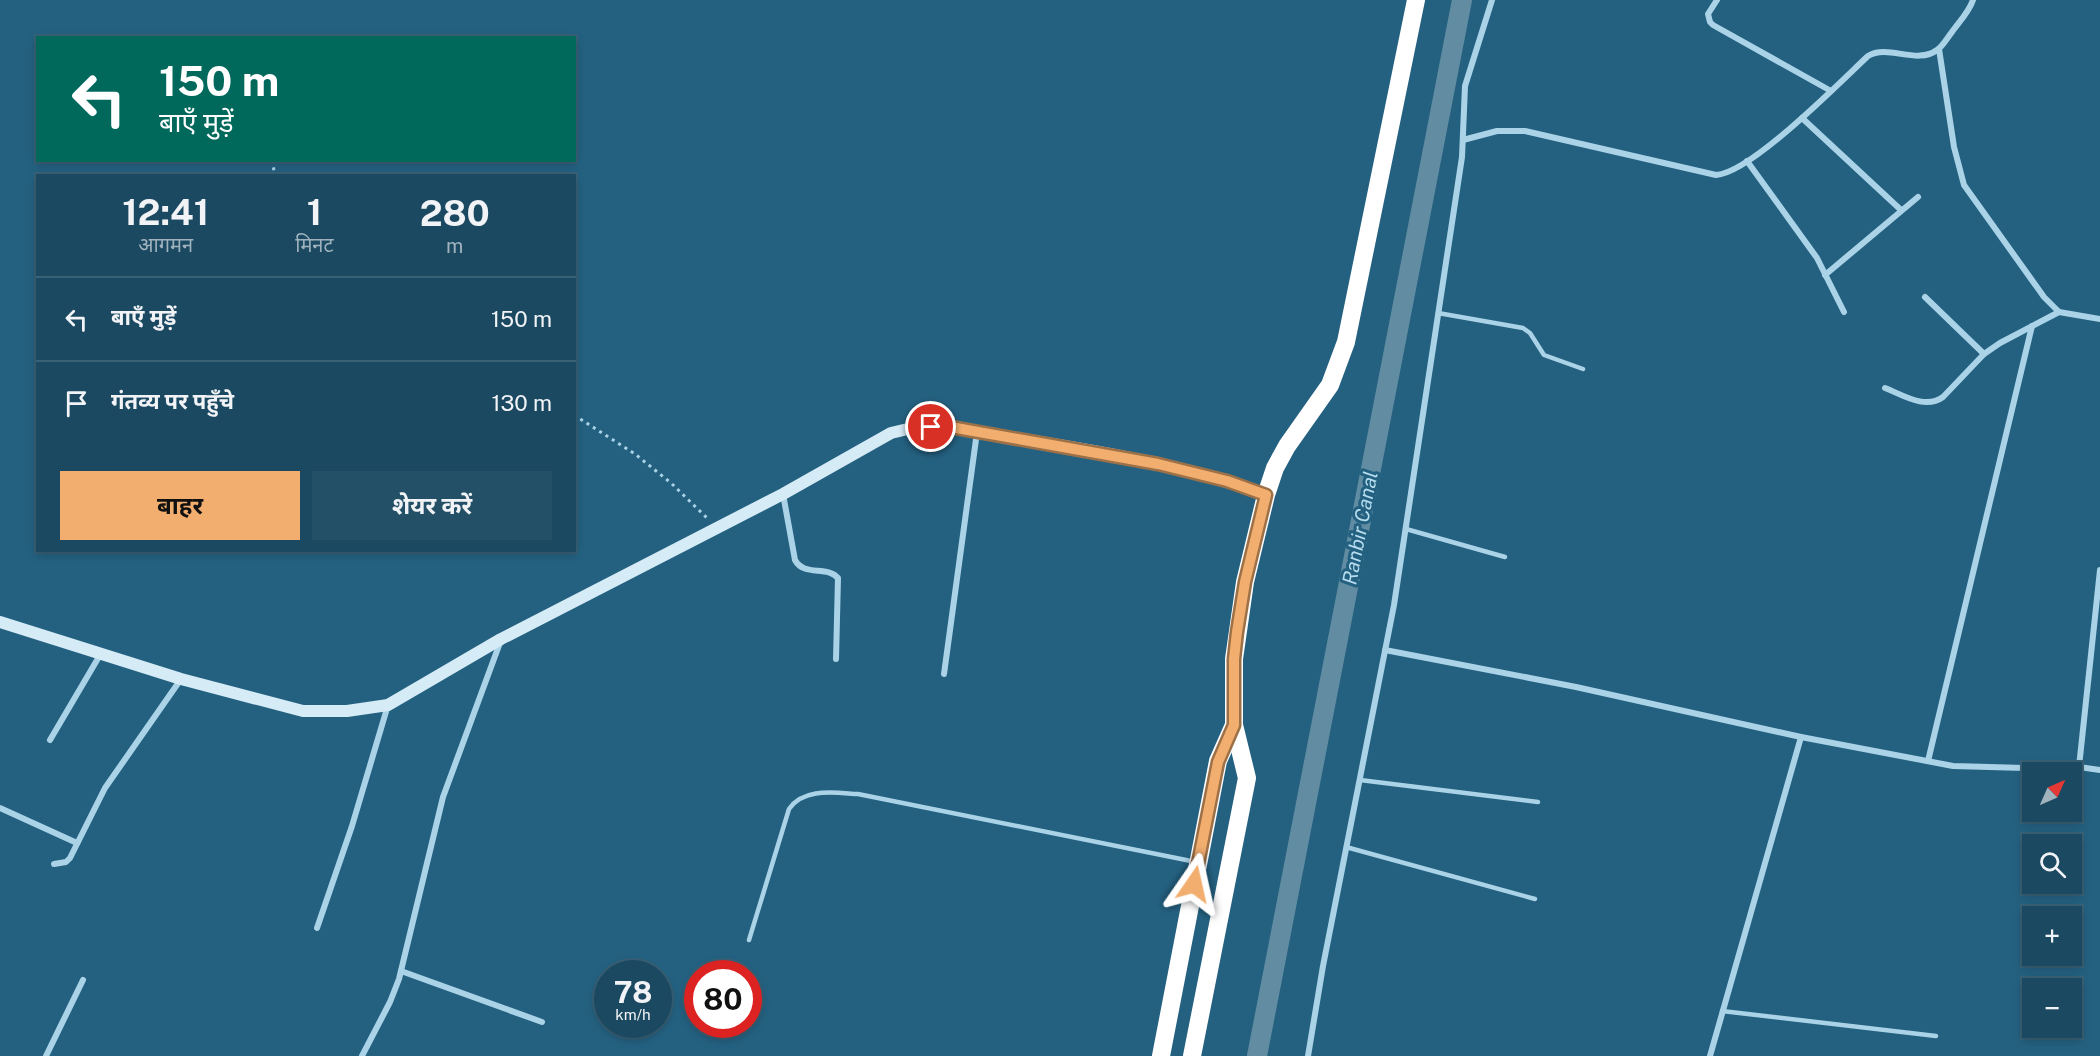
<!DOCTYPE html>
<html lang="hi">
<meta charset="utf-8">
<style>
:root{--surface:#1b4961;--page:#245067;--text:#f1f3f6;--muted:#a0b2bd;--line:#396176;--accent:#f1ae6f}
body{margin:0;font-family:"Public Sans","Noto Sans Devanagari",sans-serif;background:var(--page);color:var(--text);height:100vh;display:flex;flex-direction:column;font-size:22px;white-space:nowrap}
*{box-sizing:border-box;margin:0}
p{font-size:20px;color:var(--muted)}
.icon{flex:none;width:33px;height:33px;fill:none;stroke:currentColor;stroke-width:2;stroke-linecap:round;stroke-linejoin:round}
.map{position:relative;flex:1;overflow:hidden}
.sheet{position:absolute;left:36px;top:174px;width:540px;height:378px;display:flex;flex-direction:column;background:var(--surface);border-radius:0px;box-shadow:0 3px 9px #0003,0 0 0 2px var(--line)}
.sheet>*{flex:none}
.banner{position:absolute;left:36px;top:36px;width:540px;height:126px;border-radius:0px;box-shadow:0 3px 9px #0003,0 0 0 2px var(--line);background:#00695c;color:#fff;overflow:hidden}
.needle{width:39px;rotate:45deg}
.controls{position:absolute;left:2022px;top:762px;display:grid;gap:12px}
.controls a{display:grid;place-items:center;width:60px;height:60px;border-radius:0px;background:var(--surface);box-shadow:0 3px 9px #0003,0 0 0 2px var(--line);font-size:30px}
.speed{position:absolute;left:594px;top:960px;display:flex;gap:12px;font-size:30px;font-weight:700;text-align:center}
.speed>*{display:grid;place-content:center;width:78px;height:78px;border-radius:50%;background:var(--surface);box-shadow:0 3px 9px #0003,0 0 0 2px var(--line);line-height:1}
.speed small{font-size:15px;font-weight:400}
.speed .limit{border:9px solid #d22;background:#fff;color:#111}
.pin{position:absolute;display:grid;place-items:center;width:51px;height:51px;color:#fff;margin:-26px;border:3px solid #fff;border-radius:50%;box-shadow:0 2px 6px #0007}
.me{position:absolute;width:66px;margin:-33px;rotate:11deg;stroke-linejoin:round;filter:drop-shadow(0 0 4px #0008)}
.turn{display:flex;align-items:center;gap:21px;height:126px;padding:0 24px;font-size:27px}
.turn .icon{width:78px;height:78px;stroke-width:2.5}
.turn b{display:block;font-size:42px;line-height:51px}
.eta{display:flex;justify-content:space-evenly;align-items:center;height:102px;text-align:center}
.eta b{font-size:36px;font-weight:700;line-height:42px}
.button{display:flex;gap:12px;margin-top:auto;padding:12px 24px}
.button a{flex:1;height:69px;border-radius:0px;background:var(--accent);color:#111;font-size:24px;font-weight:700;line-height:69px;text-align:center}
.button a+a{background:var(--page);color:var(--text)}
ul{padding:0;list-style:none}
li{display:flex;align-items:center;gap:18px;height:84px;padding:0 24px;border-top:2px solid var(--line)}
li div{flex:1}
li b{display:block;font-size:22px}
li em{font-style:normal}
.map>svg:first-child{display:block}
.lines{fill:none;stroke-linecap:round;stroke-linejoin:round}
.canal{stroke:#618ca1;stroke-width:20}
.path{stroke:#abd3e7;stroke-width:3;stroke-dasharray:3 4.5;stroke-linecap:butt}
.lane{stroke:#abd3e7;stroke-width:4.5}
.street{stroke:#abd3e7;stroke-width:6}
.secondary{stroke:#d5ebf6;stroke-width:12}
.highway{stroke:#fff;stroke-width:18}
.route-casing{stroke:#9d7148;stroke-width:15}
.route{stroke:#f1ae6f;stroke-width:10}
.labels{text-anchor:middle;stroke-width:6;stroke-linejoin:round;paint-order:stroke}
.water-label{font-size:20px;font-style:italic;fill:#b7ddee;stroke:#246181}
</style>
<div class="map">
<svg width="2100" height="1056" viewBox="0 0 2100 1056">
<rect width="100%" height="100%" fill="#246181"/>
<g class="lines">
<!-- canal -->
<path class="canal" d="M 1257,1056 L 1462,0"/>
<!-- path -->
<g class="path">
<path d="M 272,160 L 275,176"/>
<path d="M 574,415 L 635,454 L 671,483 L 707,518"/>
</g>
<!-- lane -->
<g class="lane">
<path d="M 1438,313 L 1523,328 L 1530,333 L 1544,355 L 1583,369"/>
<path d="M 1406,529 L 1505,557"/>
<path d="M 1360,780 L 1538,802"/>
<path d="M 1346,847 L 1535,899"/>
<path d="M 749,940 L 789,809 C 804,787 836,793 858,794 L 1196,862"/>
<path d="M 1722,1011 L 1936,1036"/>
</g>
<!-- street -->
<g class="street">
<path d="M 1717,0 L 1708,14 L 1710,22 L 1713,25 L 1831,91"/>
<path d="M 1939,49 L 1954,147 L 1964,185 L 2044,297 L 2059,312"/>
<path d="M 1802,118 L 1901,210"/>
<path d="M 1463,140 L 1497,131 L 1525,131 L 1716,175 C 1751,173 1840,82 1868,56 C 1888,44 1917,65 1937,50 C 1943,46 1947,38 1952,32 C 1959,22 1969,12 1973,0"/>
<path d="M 1747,161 L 1817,258 L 1844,312"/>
<path d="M 1825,275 L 1918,197"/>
<path d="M 1925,297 L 1984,354"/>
<path d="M 1885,388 C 1903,395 1925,410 1943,397 L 1984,354 L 2000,343 L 2059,312 L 2100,319"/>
<path d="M 783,494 L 795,560 C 804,577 827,565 838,578 L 836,659"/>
<path d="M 1385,650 L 1576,687 L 1801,737 L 1953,766 L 2062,769 L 2079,767 L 2100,770"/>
<path d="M 944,674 L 977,432"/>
<path d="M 50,740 L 100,655"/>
<path d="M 1928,761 L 2032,326"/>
<path d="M 2079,767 L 2100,570"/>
<path d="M 0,808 L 77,843"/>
<path d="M 54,864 L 66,862 L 70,858 L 105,788 L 181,679"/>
<path d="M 317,928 L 352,826 L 388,705"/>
<path d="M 401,971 L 542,1022"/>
<path d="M 46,1056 L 83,980"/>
<path d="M 362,1056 L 390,1002 L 399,979 L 443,797 L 501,640"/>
<path d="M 1308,1056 L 1323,966 L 1394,605 L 1462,157 L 1465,86 L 1492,0"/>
<path d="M 1710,1056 L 1801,737"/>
</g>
<!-- secondary -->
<path class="secondary" d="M 0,622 L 181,679 L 303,711 L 347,711 L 388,705 L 501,639 L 783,494 L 891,433 L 916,427 L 945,427 C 1051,444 1165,458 1266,495"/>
<!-- highway -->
<g class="highway">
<path d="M 1161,1056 L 1218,761 L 1234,725"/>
<path d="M 1192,1056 L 1247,778 L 1234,725 L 1234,659 L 1245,582 L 1266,495 L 1275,468 L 1287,446 L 1330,385 L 1346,342 L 1416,0"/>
</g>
</g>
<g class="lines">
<!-- route casing -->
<g class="route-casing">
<path id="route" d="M 931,427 L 945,426 L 1158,464 L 1227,481 L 1266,495 L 1245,582 L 1237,632 L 1234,659 L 1234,725 L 1218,762 L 1194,884"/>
</g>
<!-- route -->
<use href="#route" class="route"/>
</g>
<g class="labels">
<!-- water labels -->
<g class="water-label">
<text transform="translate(1360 528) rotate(-79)" y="7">Ranbir Canal</text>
</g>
</g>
</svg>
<div class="controls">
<a><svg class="needle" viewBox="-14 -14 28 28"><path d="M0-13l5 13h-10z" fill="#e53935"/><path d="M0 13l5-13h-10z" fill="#a0b2bd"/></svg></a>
<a><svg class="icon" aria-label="search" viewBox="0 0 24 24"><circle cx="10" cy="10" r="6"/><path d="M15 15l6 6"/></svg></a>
<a>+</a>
<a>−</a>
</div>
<div class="speed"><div>78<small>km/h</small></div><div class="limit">80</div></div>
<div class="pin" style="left:931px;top:427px;background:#d93025"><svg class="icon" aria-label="arrive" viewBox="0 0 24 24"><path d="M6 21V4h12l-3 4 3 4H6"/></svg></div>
<svg class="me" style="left:1194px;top:884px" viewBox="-20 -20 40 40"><path d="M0-17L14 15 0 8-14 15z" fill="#f1ae6f" stroke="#fff" stroke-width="4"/></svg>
<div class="banner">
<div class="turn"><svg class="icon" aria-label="left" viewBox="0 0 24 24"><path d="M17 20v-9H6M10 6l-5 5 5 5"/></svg><div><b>150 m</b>बाएँ मुड़ें</div></div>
</div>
<section class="sheet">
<div class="eta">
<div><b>12:41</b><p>आगमन</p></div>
<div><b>1</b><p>मिनट</p></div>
<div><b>280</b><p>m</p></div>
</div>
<ul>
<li><svg class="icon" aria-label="left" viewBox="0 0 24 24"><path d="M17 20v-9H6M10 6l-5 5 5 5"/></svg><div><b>बाएँ मुड़ें</b></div><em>150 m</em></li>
<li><svg class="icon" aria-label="arrive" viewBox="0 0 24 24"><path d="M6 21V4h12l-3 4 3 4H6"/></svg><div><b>गंतव्य पर पहुँचे</b></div><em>130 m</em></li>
</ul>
<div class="button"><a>बाहर</a><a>शेयर करें</a></div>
</section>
</div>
